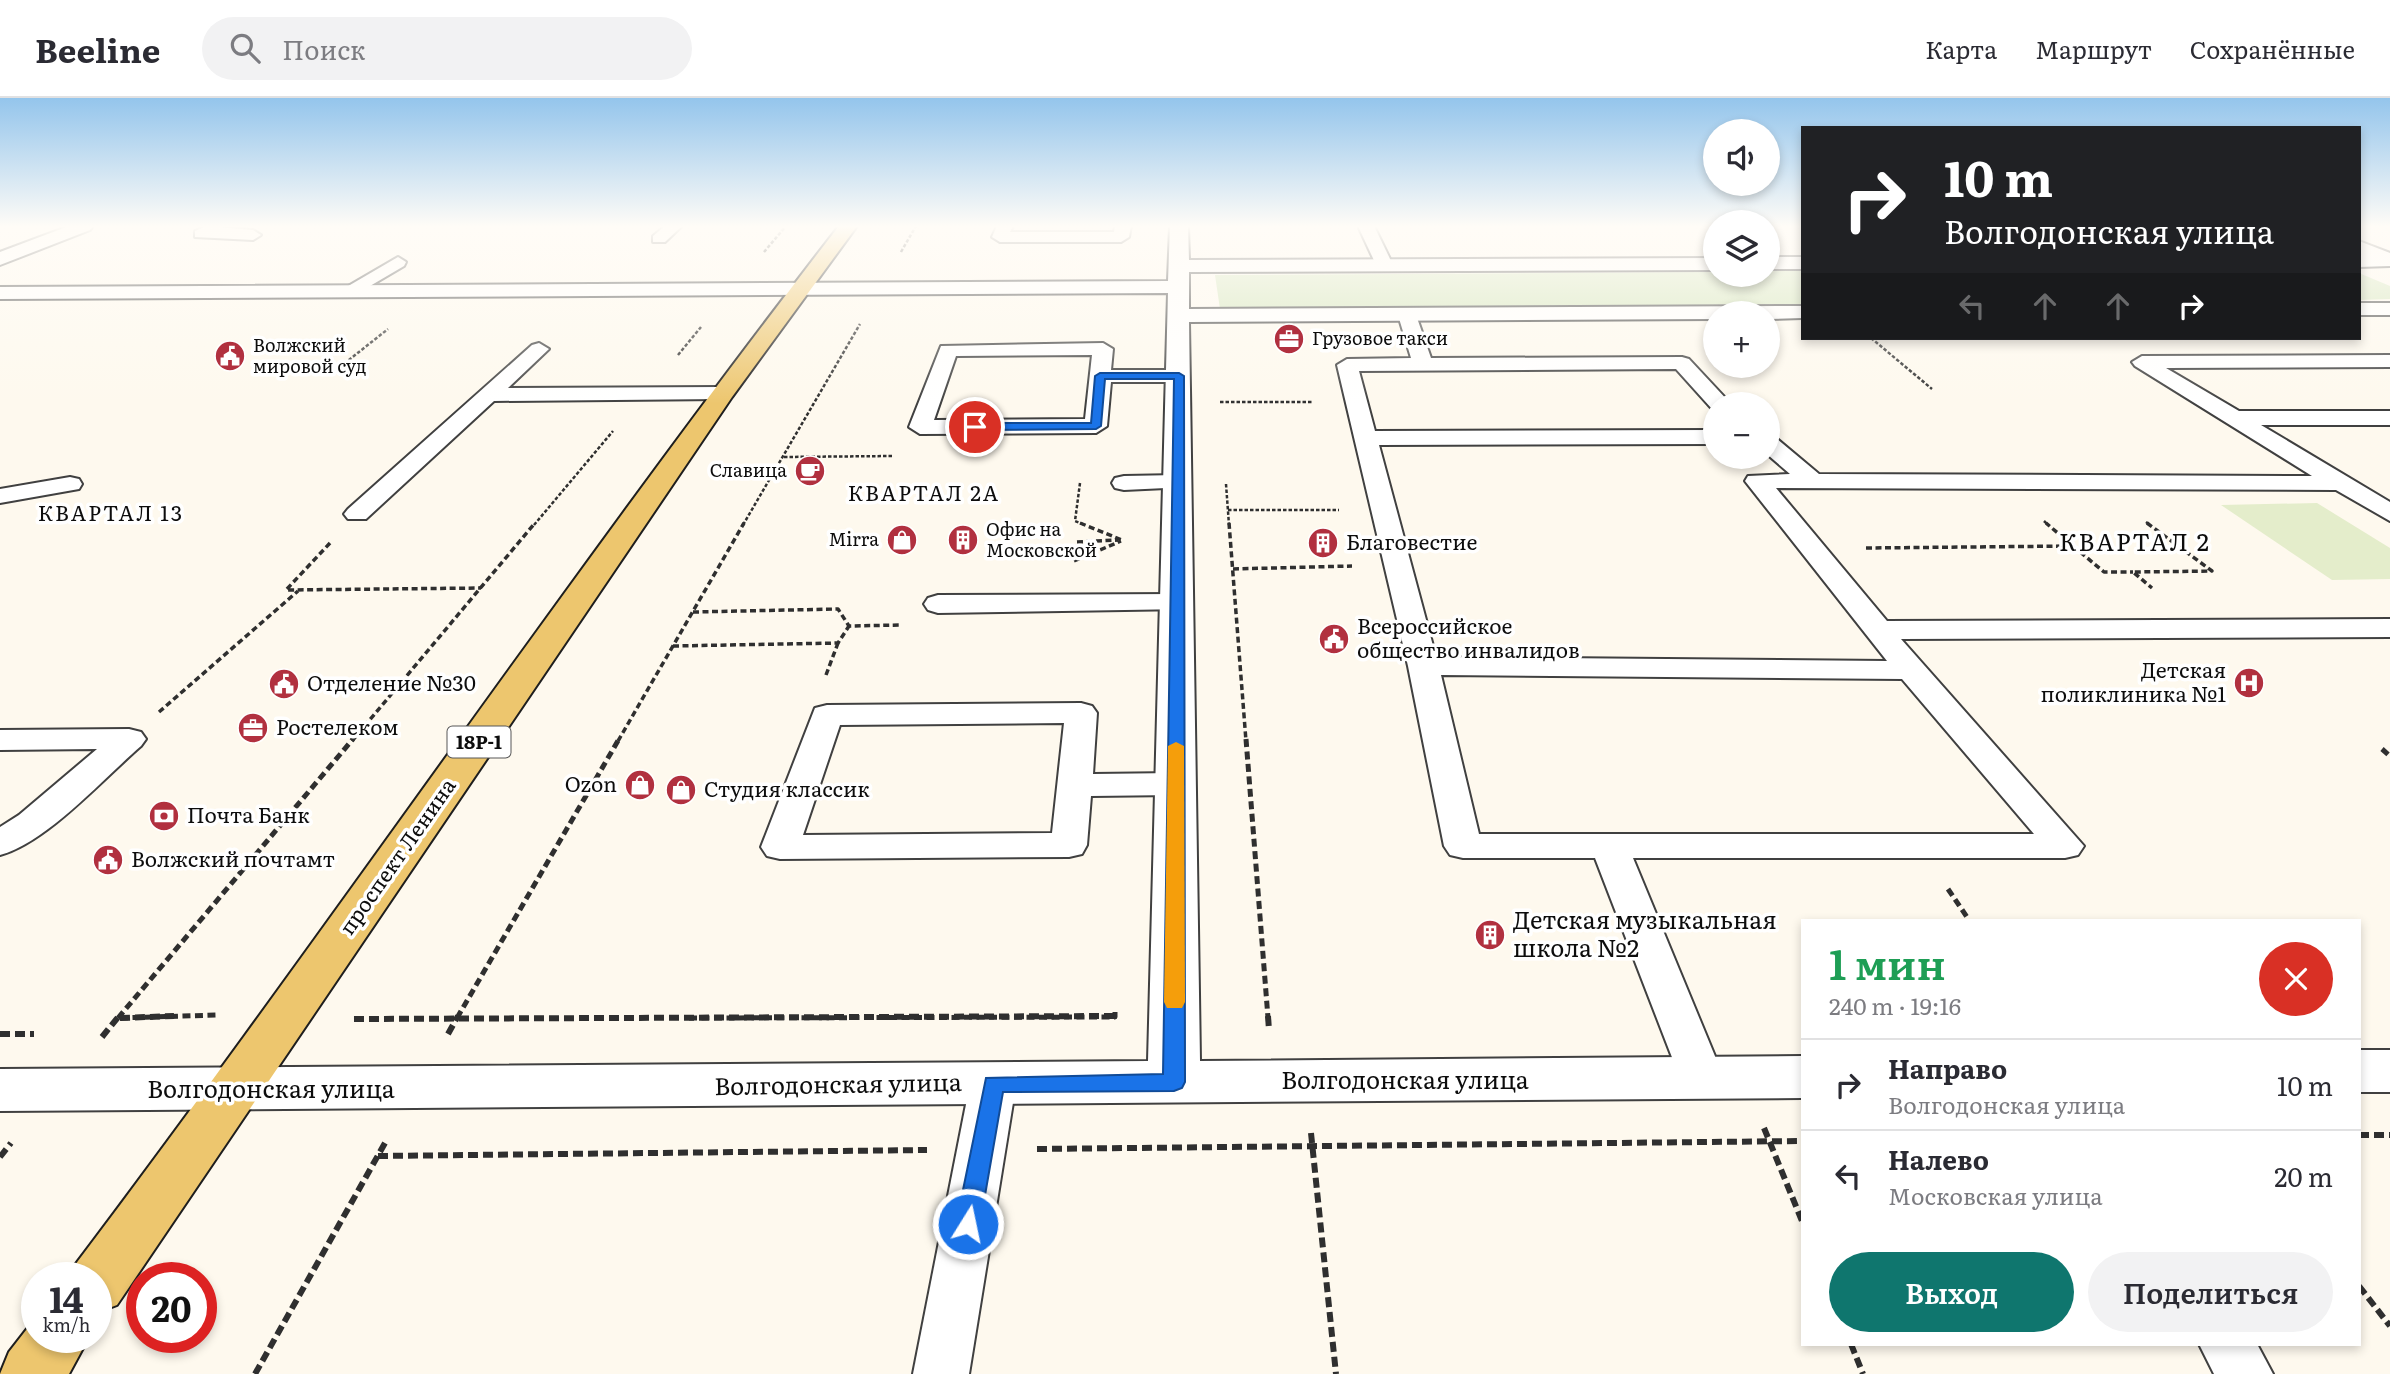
<!DOCTYPE html>
<html lang="ru">
<meta charset="utf-8">
<style>
:root{--surface:#fff;--page:#f2f2f3;--text:#2b2b33;--muted:#7c7c81;--line:#e1e1e2;--accent:#0f766e}
body{margin:0;font-family:Literata,serif;background:var(--page);color:var(--text);height:100vh;display:flex;flex-direction:column;font-size:26px;white-space:nowrap}
*{box-sizing:border-box;margin:0}
p{font-size:23px;color:var(--muted)}
.icon{flex:none;width:38px;height:38px;fill:none;stroke:currentColor;stroke-width:2;stroke-linecap:round;stroke-linejoin:round}
.map{position:relative;flex:1;overflow:hidden}
.panel{position:absolute;left:1801px;top:821px;width:560px;height:427px;display:flex;flex-direction:column;background:var(--surface);border-radius:0px;box-shadow:0 4px 10px #0003}
.panel>*{flex:none}
.top-card{position:absolute;left:1801px;top:28px;width:560px;height:214px;border-radius:0px;box-shadow:0 4px 10px #0003;background:#202124;color:#fff;overflow:hidden}
.controls{position:absolute;left:1703px;top:21px;display:grid;gap:14px}
.controls a{display:grid;place-items:center;width:77px;height:77px;border-radius:50%;background:var(--surface);box-shadow:0 4px 10px #0003;font-size:35px}
.speed{position:absolute;left:21px;top:1164px;display:flex;gap:14px;font-size:35px;font-weight:700;text-align:center}
.speed>*{display:grid;place-content:center;width:91px;height:91px;border-radius:50%;background:var(--surface);box-shadow:0 4px 10px #0003;line-height:1}
.speed small{font-size:18px;font-weight:400}
.speed .limit{border:10px solid #d22;background:#fff;color:#111}
.pin{position:absolute;display:grid;place-items:center;width:60px;height:60px;color:#fff;margin:-30px;border:4px solid #fff;border-radius:50%;box-shadow:0 2px 7px #0007}
.me{position:absolute;width:77px;margin:-38px;rotate:10deg;stroke-linejoin:round;filter:drop-shadow(0 0 5px #0008)}
.turn{display:flex;align-items:center;gap:24px;height:147px;padding:0 28px;font-size:32px}
.turn .icon{width:91px;height:91px;stroke-width:2.5}
.turn b{display:block;font-size:49px;line-height:60px}
.lanes{display:flex;align-items:center;height:66px;padding:0 28px;background:#0003;justify-content:center;gap:35px;direction:ltr}
.lanes .off{opacity:.35}
.round{display:grid;place-items:center;flex:none;width:74px;height:74px;border-radius:37px;background:var(--page)}
.headline{display:flex;align-items:center;justify-content:space-between;height:119px;padding:0 28px}
h1{font-size:42px;font-weight:600;line-height:52px;color:#1e9e55}
.cta{display:flex;gap:14px;margin-top:auto;padding:14px 28px}
.cta a{flex:1;height:80px;border-radius:42px;background:var(--accent);color:#fff;font-size:28px;font-weight:600;line-height:80px;text-align:center}
.cta a+a{background:var(--page);color:var(--text)}
ul{padding:0;list-style:none}
li{display:flex;align-items:center;gap:21px;height:91px;padding:0 28px;border-top:2px solid var(--line)}
li div{flex:1}
li b{display:block;font-size:26px}
li em{font-style:normal}
header{display:flex;align-items:center;gap:42px;box-sizing:border-box;height:98px;padding:0 35px;background:var(--surface);border-bottom:2px solid var(--line)}
header strong{font-size:33px}
nav{display:flex;gap:38px;margin-inline-start:auto;font-size:24px}
.search{width:490px;height:63px;background:var(--page);display:flex;align-items:center;gap:18px;box-sizing:border-box;padding:0 24px;border-radius:38px;color:var(--muted);font-size:26px}
.map>svg:first-child{display:block}
.green{fill:#d3e5ba}
.pitch{fill:#e4edcb}
.lines{fill:none;stroke-linecap:round;stroke-linejoin:round}
.service-casing{stroke:#404040;stroke-width:4}
.minor-casing{stroke:#404040;stroke-width:4}
.tertiary-casing{stroke:#404040;stroke-width:4}
.primary-casing{stroke:#1e1e1e;stroke-width:4}
.path-far3{stroke:#2f2f2f;stroke-width:2.5;stroke-dasharray:3.5 2;stroke-linecap:butt}
.path-far2{stroke:#2f2f2f;stroke-width:3.5;stroke-dasharray:6 3.5;stroke-linecap:butt}
.path-far1{stroke:#2f2f2f;stroke-width:5;stroke-dasharray:8 4.5;stroke-linecap:butt}
.path{stroke:#2f2f2f;stroke-width:6;stroke-dasharray:10 5;stroke-linecap:butt}
.service{fill:#fff;fill-rule:evenodd}
.minor{fill:#fff;fill-rule:evenodd}
.tertiary{fill:#fff;fill-rule:evenodd}
.primary{fill:#edc66e;fill-rule:evenodd}
.route{fill:#1a73e8;stroke:#114b97;stroke-width:2}
.slow{fill:#f59e0b}
.labels{text-anchor:middle;stroke-width:7;stroke-linejoin:round;paint-order:stroke}
.far-poi-label{font-size:18px;fill:#0d0d0d;stroke:#fff;text-anchor:start}
.shield{fill:#fff;stroke:#565656;stroke-width:2}
.shield-label{font-size:19px;font-weight:bold;fill:#0d0d0d}
.far-quarter-label{font-size:21px;letter-spacing:2px;fill:#0d0d0d;stroke:#fff}
.poi-label{font-size:21px;fill:#0d0d0d;stroke:#fff;text-anchor:start}
.street-label{font-size:21px;fill:#0d0d0d;stroke:#fff}
.quarter-label{font-size:24px;letter-spacing:2px;fill:#0d0d0d;stroke:#fff}
.near-poi-label{font-size:24px;fill:#0d0d0d;stroke:#fff;text-anchor:start}
.near-street-label{font-size:24px;fill:#0d0d0d;stroke:#fff}
</style>
<header>
<strong>Beeline</strong>
<div class="search"><svg class="icon" aria-label="search" viewBox="0 0 24 24"><circle cx="10" cy="10" r="6"/><path d="M15 15l6 6"/></svg>Поиск</div>
<nav><a>Карта</a><a>Маршрут</a><a>Сохранённые</a></nav>
</header>
<div class="map">
<svg width="2390" height="1276" viewBox="0 0 2390 1276">
<rect width="100%" height="100%" fill="#fef9ee"/>
<!-- green -->
<g class="green">
<path d="M 1768,173 L 1802,173 L 1802,206 L 1220,211 L 1215,177 L 1715,174 L 1715,177 L 1768,177 Z"/>
<path d="M 2359,175 L 2390,188 L 2390,201 L 2359,202 Z"/>
</g>
<!-- pitch -->
<path class="pitch" d="M 2317,405 L 2390,450 L 2390,481 L 2332,482 L 2221,407 Z"/>
<g class="lines">
<!-- service casing -->
<g class="service-casing">
<g id="service">
<path d="M 206,128 L 253,132 L 261,137 L 253,142 L 195,139 L 195,133 Z"/>
<path d="M 665,128 L 682,128 L 665,144 L 653,144 L 653,138 Z"/>
<path d="M 997,128 L 1013,128 L 1010,134 L 1114,134 L 1115,128 L 1131,128 L 1129,139 L 1121,144 L 1000,144 L 992,139 Z"/>
<path d="M 1358,128 L 1374,128 L 1393,167 L 1390,171 L 1378,171 Z"/>
<path d="M 398,159 L 406,164 L 404,168 L 353,198 L 341,198 L 338,194 Z"/>
<path d="M 1407,211 L 1416,217 L 1431,260 L 1682,259 L 1689,261 L 1731,306 L 1715,306 L 1715,311 L 1712,311 L 1676,271 L 1359,273 L 1375,333 L 1715,332 L 1715,346 L 1379,347 L 1436,559 L 1887,563 L 1745,383 L 1748,378 L 1790,376 L 1768,357 L 1768,338 L 1776,340 L 1819,376 L 2312,378 L 2135,268 L 2132,264 L 2142,258 L 2390,257 L 2390,269 L 2166,270 L 2239,313 L 2390,313 L 2390,327 L 2261,327 L 2390,404 L 2390,423 L 2336,392 L 1776,390 L 1887,523 L 2390,521 L 2390,539 L 1901,541 L 2084,748 L 2078,757 L 2065,760 L 1633,760 L 1724,980 L 1717,993 L 1701,998 L 1685,993 L 1595,760 L 1463,760 L 1450,757 L 1444,748 L 1408,568 L 1337,267 L 1347,261 L 1411,260 L 1398,217 ZM 1441,577 L 1902,581 L 2034,736 L 1479,736 Z"/>
<path d="M 539,245 L 549,251 L 508,290 L 722,289 L 733,295 L 722,301 L 494,303 L 366,421 L 348,421 L 344,416 L 348,411 L 532,247 Z"/>
<path d="M 1103,245 L 1113,251 L 1111,272 L 1179,272 L 1189,278 L 1179,284 L 1111,284 L 1107,328 L 1096,335 L 920,336 L 909,329 L 941,248 ZM 1092,257 L 1085,321 L 934,322 L 956,258 Z"/>
<path d="M 1178,377 L 1187,379 L 1190,384 L 1187,389 L 1124,392 L 1115,390 L 1112,385 L 1115,380 L 1124,378 Z"/>
<path d="M 70,379 L 79,381 L 82,386 L 79,391 L 0,405 L 0,391 Z"/>
<path d="M 1177,496 L 1187,499 L 1191,505 L 1187,511 L 938,515 L 928,512 L 924,506 L 928,500 L 938,497 Z"/>
<path d="M 1081,605 L 1092,608 L 1097,615 L 1093,676 L 1176,675 L 1188,678 L 1193,686 L 1188,694 L 1176,697 L 1091,698 L 1087,747 L 1082,756 L 1069,759 L 780,761 L 767,758 L 761,749 L 815,610 L 827,607 ZM 1064,625 L 1052,735 L 803,737 L 840,627 Z"/>
<path d="M 129,631 L 141,634 L 146,641 L 141,648 C 104,680 46,745 0,757 L 0,729 L 19,717 L 97,651 L 0,652 L 0,632 Z"/>
<path d="M 993,968 L 1009,973 L 1016,986 L 969,1276 L 913,1276 L 970,986 L 977,973 Z"/>
<path d="M 2199,1246 L 2257,1246 L 2273,1276 L 2214,1276 Z"/>
</g>
</g>
<!-- minor casing -->
<g class="minor-casing">
<g id="minor">
<path d="M 69,128 L 93,128 L 90,132 L 0,167 L 0,154 Z"/>
<path d="M 1170,128 L 1188,128 L 1189,162 L 1715,160 L 1715,172 L 1189,174 L 1189,211 L 1802,208 L 1802,220 L 1768,221 L 1768,215 L 1715,215 L 1715,221 L 1189,224 L 1200,963 L 1802,958 L 1802,1000 L 0,1013 L 0,971 L 1148,963 L 1168,195 L 0,201 L 0,189 L 1168,183 Z"/>
<path d="M 2390,156 L 2390,168 L 2359,169 L 2359,157 Z"/>
<rect x="1768" y="159" width="34" height="12"/>
<rect x="2359" y="205" width="31" height="12"/>
<rect x="2359" y="952" width="31" height="42"/>
</g>
</g>
<!-- tertiary casing -->
<g class="tertiary-casing">
<path id="tertiary" d="M 2359,143 L 2390,155 L 2390,168 L 2359,156 Z"/>
</g>
<!-- primary casing -->
<g class="primary-casing">
<g id="primary">
<path d="M 839,128 L 857,128 L 732,299 L 117,1207 L 96,1215 L 96,1180 L 69,1180 L 75,1167 C 334,824 575,468 839,128 Z"/>
<path d="M 37,1218 L 37,1239 L 89,1239 L 69,1276 L 0,1276 L 9,1254 Z"/>
</g>
</g>
<!-- path-far3 -->
<g class="path-far3">
<path d="M 764,154 L 786,128"/>
<path d="M 901,154 L 916,128"/>
<path d="M 1871,240 L 1932,291"/>
<path d="M 678,257 L 701,229"/>
<path d="M 340,269 L 388,231"/>
<path d="M 1220,304 L 1313,304"/>
<path d="M 784,359 L 894,358"/>
<path d="M 1080,385 L 1075,423 L 1085,427"/>
<path d="M 1226,386 L 1229,427"/>
<path d="M 1228,412 L 1339,412"/>
<path d="M 2044,423 L 2048,427"/>
<path d="M 2146,424 L 2150,427"/>
<path d="M 534,427 L 613,333"/>
<path d="M 743,427 L 860,226"/>
</g>
<!-- path-far2 -->
<g class="path-far2">
<path d="M 1080,425 L 1122,442"/>
<path d="M 1229,425 L 1246,643"/>
<path d="M 2147,425 L 2212,473 L 2133,474 L 2152,490"/>
<path d="M 1077,444 L 1118,442"/>
<path d="M 330,445 L 286,492 L 481,490"/>
<path d="M 2073,448 L 2104,474 L 2133,474"/>
<path d="M 1866,450 L 2073,448 L 2046,425"/>
<path d="M 1074,463 L 1121,443"/>
<path d="M 1233,471 L 1352,468"/>
<path d="M 693,514 L 838,511 L 849,528 L 900,527"/>
<path d="M 673,548 L 838,545 L 849,528"/>
<path d="M 826,577 L 838,545"/>
<path d="M 159,614 L 298,493"/>
<path d="M 352,643 L 535,425"/>
<path d="M 618,643 L 744,425"/>
</g>
<!-- path-far1 -->
<g class="path-far1">
<path d="M 1246,641 L 1268,920"/>
<path d="M 2382,651 L 2390,658"/>
<path d="M 1948,791 L 1969,822"/>
<path d="M 118,920 L 353,641"/>
<path d="M 120,920 L 219,917"/>
<path d="M 457,920 L 619,641"/>
<path d="M 689,920 L 1115,919 L 1115,914"/>
</g>
<!-- path -->
<g class="path">
<path d="M 1268,918 L 1269,932"/>
<path d="M 120,920 L 174,918"/>
<path d="M 354,921 L 1115,918"/>
<path d="M 0,936 L 34,936"/>
<path d="M 448,936 L 458,918"/>
<path d="M 102,939 L 119,918"/>
<path d="M 1764,1030 L 1802,1123"/>
<path d="M 1311,1035 L 1336,1276"/>
<path d="M 2359,1037 L 2390,1037"/>
<path d="M 1037,1051 L 1802,1043"/>
<path d="M 378,1058 L 927,1052"/>
<path d="M 0,1059 L 11,1045"/>
<path d="M 2359,1188 L 2390,1228"/>
<path d="M 1851,1246 L 1863,1276"/>
<path d="M 255,1276 L 385,1045"/>
</g>
<!-- service -->
<use href="#service" class="service"/>
<!-- minor -->
<use href="#minor" class="minor"/>
<!-- tertiary -->
<use href="#tertiary" class="tertiary"/>
<!-- primary -->
<use href="#primary" class="primary"/>
</g>
<!-- sky -->
<linearGradient id="sky" x2="0" y2="1"><stop stop-color="#94c5ec"/><stop offset="0.42" stop-color="#fffcf7"/><stop offset="1" stop-color="#fffcf7" stop-opacity="0"/></linearGradient>
<rect width="2390" height="306" fill="url(#sky)"/>
<!-- route -->
<path class="route" d="M 1100,275 L 1179,275 L 1184,278 L 1185,984 L 1182,990 L 1174,993 L 1003,994 L 980,1126 L 976,1134 L 968,1137 L 959,1134 L 956,1126 L 986,980 L 1163,976 L 1174,281 L 1105,281 L 1101,328 L 1096,331 L 975,332 L 970,329 L 975,325 L 1091,325 L 1095,278 Z"/>
<!-- slow -->
<path class="slow" d="M 1176,644 L 1184,648 L 1185,904 L 1182,910 L 1167,910 L 1164,904 L 1168,648 Z"/>
<!-- icons -->
<defs>
<g id="office-disc" transform="scale(1.575)"><circle r="9.5" fill="#b1303f" stroke="#fff"/><path d="M-6-3h4V-5.5h4V-3h4V5H-6ZM-1-4.5V-3h2v-1.5ZM-6 0V1H6V0Z" fill="#fff"/></g>
<g id="civic-disc" transform="scale(1.575)"><circle r="9.5" fill="#b1303f" stroke="#fff"/><path d="M-.6-6.5H3V-4.5H.6V-3L4-1V1h2V6H-6V1h2V-1L-.6-3ZM-1.2 2.5V6h2.4V2.5Z" fill="#fff"/></g>
<g id="cafe-disc" transform="scale(1.575)"><circle r="9.5" fill="#b1303f" stroke="#fff"/><path d="M-5.5-4.5H6V0H3Q3 3.5 0 3.5H-2.5Q-5.5 3.5-5.5 0ZM3-3.2v2h1.7v-2ZM-6 4.5H4V6H-6Z" fill="#fff"/></g>
<g id="shop-disc" transform="scale(1.575)"><circle r="9.5" fill="#b1303f" stroke="#fff"/><path d="M-5-2.5h2.3a2.7 3.5 0 0 1 5.4 0H5L5.5 6h-11ZM-1.5-2.5h3a1.5 2.3 0 0 0-3 0Z" fill="#fff"/></g>
<g id="building-disc" transform="scale(1.575)"><circle r="9.5" fill="#b1303f" stroke="#fff"/><path d="M-4-6H4V6H1V3H-1V6H-4ZM-2.5-4.3h1.7v1.8h-1.7ZM.8-4.3h1.7v1.8H.8ZM-2.5-1h1.7V.8h-1.7ZM.8-1h1.7V.8H.8Z" fill="#fff"/></g>
<g id="hospital-disc" transform="scale(1.575)"><circle r="9.5" fill="#b1303f" stroke="#fff"/><path d="M-5-5h3v3.5h4V-5h3V5h-3V1.5h-4V5h-3Z" fill="#fff"/></g>
<g id="bank-disc" transform="scale(1.575)"><circle r="9.5" fill="#b1303f" stroke="#fff"/><path d="M-6-4H6V4H-6ZM0-2.3a2.3 2.3 0 1 0 0 4.6a2.3 2.3 0 1 0 0-4.6Z" fill="#fff"/></g>
</defs>
<g fill-rule="evenodd">
<use href="#office-disc" x="1289" y="241"/>
<use href="#civic-disc" x="230" y="258"/>
<use href="#cafe-disc" x="810" y="373"/>
<use href="#shop-disc" x="902" y="442"/>
<use href="#building-disc" x="963" y="442"/>
<use href="#building-disc" x="1323" y="445"/>
<use href="#civic-disc" x="1334" y="541"/>
<use href="#hospital-disc" x="2249" y="585"/>
<use href="#civic-disc" x="284" y="586"/>
<use href="#office-disc" x="253" y="630"/>
<use href="#shop-disc" x="640" y="687"/>
<use href="#shop-disc" x="681" y="692"/>
<use href="#bank-disc" x="164" y="718"/>
<use href="#civic-disc" x="108" y="762"/>
<use href="#building-disc" x="1490" y="837"/>
</g>
<g class="labels">
<!-- far-poi labels -->
<g class="far-poi-label">
<text x="1312" y="247">Грузовое такси</text>
<text x="253" y="254">Волжский<tspan x="253" dy="21">мировой суд</tspan></text>
<text x="787" y="379" text-anchor="end">Славица</text>
<text x="986" y="438">Офис на<tspan x="986" dy="21">Московской</tspan></text>
<text x="879" y="448" text-anchor="end">Mirra</text>
</g>
<!-- shield labels -->
<rect class="shield" x="447.5" y="628.5" width="63" height="31" rx="5"/>
<g class="shield-label">
<text x="479" y="651">18Р-1</text>
</g>
<!-- far-quarter labels -->
<g class="far-quarter-label">
<text x="924" y="403">КВАРТАЛ 2А</text>
<text x="111" y="423">КВАРТАЛ 13</text>
</g>
<!-- poi labels -->
<g class="poi-label">
<text x="1346" y="452">Благовестие</text>
<text x="1357" y="536">Всероссийское<tspan x="1357" dy="24">общество инвалидов</tspan></text>
<text x="2226" y="580" text-anchor="end">Детская<tspan x="2226" dy="24">поликлиника №1</tspan></text>
<text x="307" y="593">Отделение №30</text>
<text x="276" y="637">Ростелеком</text>
<text x="617" y="694" text-anchor="end">Ozon</text>
<text x="704" y="699">Студия классик</text>
<text x="187" y="725">Почта Банк</text>
<text x="131" y="769">Волжский почтамт</text>
</g>
<!-- street labels -->
<g class="street-label">
<text transform="translate(398 759) rotate(-55)" y="7">проспект Ленина</text>
</g>
<!-- quarter labels -->
<g class="quarter-label">
<text x="2135" y="453">КВАРТАЛ 2</text>
</g>
<!-- near-poi labels -->
<g class="near-poi-label">
<text x="1513" y="831">Детская музыкальная<tspan x="1513" dy="28">школа №2</tspan></text>
</g>
<!-- near-street labels -->
<g class="near-street-label">
<text x="1405" y="991">Волгодонская улица</text>
<text transform="translate(838 987) rotate(-1)" y="8">Волгодонская улица</text>
<text x="271" y="1000">Волгодонская улица</text>
</g>
</g>
</svg>
<div class="controls">
<a><svg class="icon" aria-label="sound" viewBox="0 0 24 24"><path d="M4 9h4l5-4v14l-5-4H4zM17 9q2 3 0 6"/></svg></a>
<a><svg class="icon" aria-label="layers" viewBox="0 0 24 24"><path d="M12 4l9 5-9 5-9-5zM3 14l9 5 9-5"/></svg></a>
<a>+</a>
<a>−</a>
</div>
<div class="speed"><div>14<small>km/h</small></div><div class="limit">20</div></div>
<div class="pin" style="left:975px;top:329px;background:#d93025"><svg class="icon" aria-label="arrive" viewBox="0 0 24 24"><path d="M6 21V4h12l-3 4 3 4H6"/></svg></div>
<svg class="me" style="left:968px;top:1126px" viewBox="-20 -20 40 40"><circle r="17" fill="#1a73e8" stroke="#fff" stroke-width="3"/><path d="M0-11L8 9 0 5-8 9z" fill="#fff"/></svg>
<div class="top-card">
<div class="turn"><svg class="icon" aria-label="right" viewBox="0 0 24 24"><path d="M7 20v-9h11M14 6l5 5-5 5"/></svg><div><b>10 m</b>Волгодонская улица</div></div>
<div class="lanes"><svg class="icon off" aria-label="left" viewBox="0 0 24 24"><path d="M17 20v-9H6M10 6l-5 5 5 5"/></svg><svg class="icon off" aria-label="ahead" viewBox="0 0 24 24"><path d="M12 20V5M6 11l6-6 6 6"/></svg><svg class="icon off" aria-label="ahead" viewBox="0 0 24 24"><path d="M12 20V5M6 11l6-6 6 6"/></svg><svg class="icon" aria-label="right" viewBox="0 0 24 24"><path d="M7 20v-9h11M14 6l5 5-5 5"/></svg></div>
</div>
<section class="panel">
<div class="headline"><div><h1>1 мин</h1><p>240 m · 19:16</p></div><a class="round" style="background:#d93025;color:#fff"><svg class="icon" aria-label="close" viewBox="0 0 24 24"><path d="M6 6l12 12M18 6L6 18"/></svg></a></div>
<ul>
<li><svg class="icon" aria-label="right" viewBox="0 0 24 24"><path d="M7 20v-9h11M14 6l5 5-5 5"/></svg><div><b>Направо</b><p>Волгодонская улица</p></div><em>10 m</em></li>
<li><svg class="icon" aria-label="left" viewBox="0 0 24 24"><path d="M17 20v-9H6M10 6l-5 5 5 5"/></svg><div><b>Налево</b><p>Московская улица</p></div><em>20 m</em></li>
</ul>
<div class="cta"><a>Выход</a><a>Поделиться</a></div>
</section>
</div>
